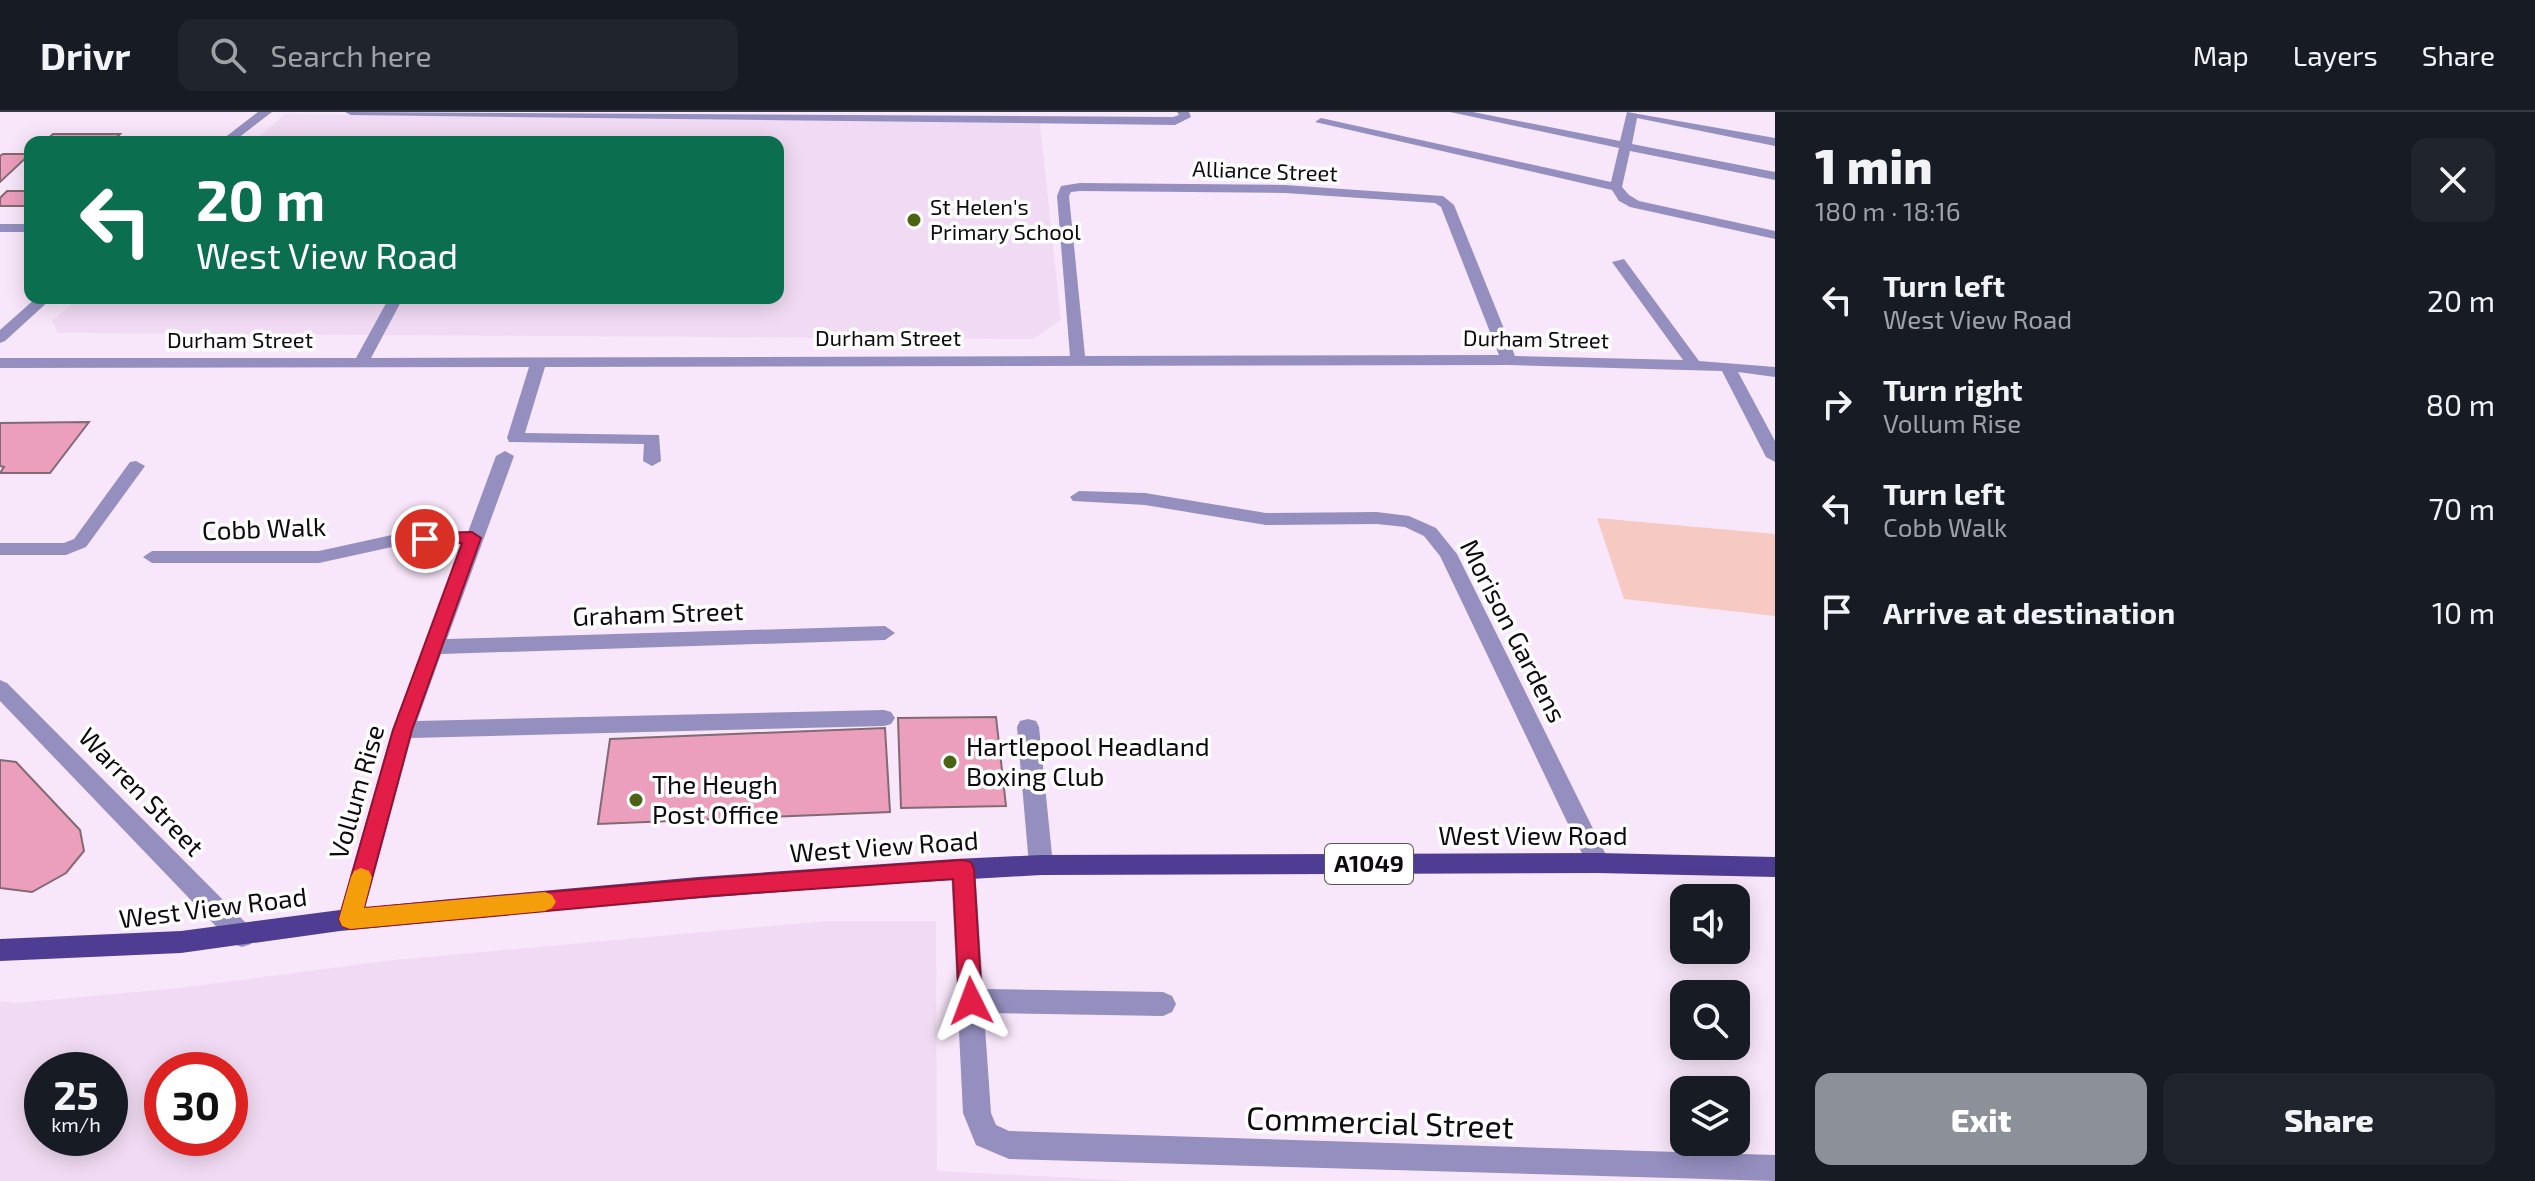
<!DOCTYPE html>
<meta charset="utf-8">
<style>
:root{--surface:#171b24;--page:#20242c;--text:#f1f3f6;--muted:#9ea1a6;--line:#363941;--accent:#8c9099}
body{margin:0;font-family:"Exo 2",sans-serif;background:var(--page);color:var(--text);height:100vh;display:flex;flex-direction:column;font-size:30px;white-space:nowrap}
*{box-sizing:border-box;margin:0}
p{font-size:26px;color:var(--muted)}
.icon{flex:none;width:44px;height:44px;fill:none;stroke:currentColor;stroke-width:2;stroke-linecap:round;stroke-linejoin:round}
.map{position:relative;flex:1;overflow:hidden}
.panel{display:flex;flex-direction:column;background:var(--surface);width:760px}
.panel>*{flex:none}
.banner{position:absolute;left:24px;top:24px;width:760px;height:168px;border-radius:16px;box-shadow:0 4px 20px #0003;background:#0b6e4f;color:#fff;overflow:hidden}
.tools{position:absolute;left:1670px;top:772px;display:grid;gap:16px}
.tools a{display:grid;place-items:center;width:80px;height:80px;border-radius:16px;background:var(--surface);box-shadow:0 4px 20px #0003;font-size:40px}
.speed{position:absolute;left:24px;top:940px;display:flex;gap:16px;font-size:40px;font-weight:700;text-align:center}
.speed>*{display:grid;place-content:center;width:104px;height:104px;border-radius:50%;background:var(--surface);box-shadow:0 4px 20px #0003;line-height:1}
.speed small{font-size:20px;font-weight:400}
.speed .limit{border:12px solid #d22;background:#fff;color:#111}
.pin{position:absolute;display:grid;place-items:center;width:68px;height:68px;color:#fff;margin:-34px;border:4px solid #fff;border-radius:50%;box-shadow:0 2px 8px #0007}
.me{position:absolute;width:88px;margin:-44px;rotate:357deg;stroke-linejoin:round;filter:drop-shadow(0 0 6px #0008)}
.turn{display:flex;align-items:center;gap:28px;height:168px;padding:0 40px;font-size:36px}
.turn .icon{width:104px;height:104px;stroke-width:2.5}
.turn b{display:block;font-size:56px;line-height:68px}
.round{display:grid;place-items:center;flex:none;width:84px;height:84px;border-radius:16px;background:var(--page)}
.headline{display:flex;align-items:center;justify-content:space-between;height:136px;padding:0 40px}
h1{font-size:48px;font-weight:800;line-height:60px}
.cta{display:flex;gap:16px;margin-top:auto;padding:16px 40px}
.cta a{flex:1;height:92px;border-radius:16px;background:var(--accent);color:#fff;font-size:32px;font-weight:800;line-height:92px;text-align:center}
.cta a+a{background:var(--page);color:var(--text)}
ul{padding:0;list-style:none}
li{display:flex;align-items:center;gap:24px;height:104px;padding:0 40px}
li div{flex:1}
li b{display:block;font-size:30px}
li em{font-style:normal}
header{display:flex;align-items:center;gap:48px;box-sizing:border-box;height:112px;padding:0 40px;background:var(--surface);border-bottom:2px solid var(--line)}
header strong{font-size:38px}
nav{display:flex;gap:44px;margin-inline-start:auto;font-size:28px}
.search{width:560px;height:72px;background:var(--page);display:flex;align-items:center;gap:20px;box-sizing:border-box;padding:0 28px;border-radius:16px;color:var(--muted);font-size:30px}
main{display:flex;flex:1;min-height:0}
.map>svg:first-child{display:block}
.built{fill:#f1dbf4;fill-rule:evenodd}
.green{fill:#f6c9c2}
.building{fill:#ec9fbd;stroke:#816a72;stroke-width:2}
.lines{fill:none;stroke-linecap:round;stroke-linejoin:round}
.minor{fill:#948fbf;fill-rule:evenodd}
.major{fill:#4f3d93;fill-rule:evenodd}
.route{fill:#e11d48;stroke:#92132f;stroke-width:2}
.slow{fill:#f59e0b}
.poi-dot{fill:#4b6414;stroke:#fff;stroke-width:3}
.labels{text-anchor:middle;stroke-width:7;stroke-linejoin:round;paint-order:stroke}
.far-street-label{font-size:22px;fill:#0f0a10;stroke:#fff}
.far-poi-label{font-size:22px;fill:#0f0a10;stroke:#fff;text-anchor:start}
.shield{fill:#fff;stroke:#575458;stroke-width:2}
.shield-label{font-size:24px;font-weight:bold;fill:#0f0a10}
.street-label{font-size:26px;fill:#0f0a10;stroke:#fff}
.poi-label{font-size:26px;fill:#0f0a10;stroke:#fff;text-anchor:start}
.near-street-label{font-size:32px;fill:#0f0a10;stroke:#fff}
</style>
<header>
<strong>Drivr</strong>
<div class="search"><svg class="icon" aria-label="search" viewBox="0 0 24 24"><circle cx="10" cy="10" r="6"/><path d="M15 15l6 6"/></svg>Search here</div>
<nav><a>Map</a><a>Layers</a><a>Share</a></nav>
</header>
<main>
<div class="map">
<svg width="1775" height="1069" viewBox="0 0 1775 1069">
<rect width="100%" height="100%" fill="#f8e7fa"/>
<!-- built -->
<g class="built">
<path d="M 285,2 L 1040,11 L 1061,208 L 1033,227 L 58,221 L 52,209 L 78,186 L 778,186 L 778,30 L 253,30 Z"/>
<path d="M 826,809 L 936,809 L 937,1059 L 1138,1069 L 0,1069 L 0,889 L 16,891 L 180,876 L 393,848 ZM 42,958 L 110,958 L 110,1026 L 42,1026 ZM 162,958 L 230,958 L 230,1026 L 162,1026 Z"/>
</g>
<!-- green -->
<path class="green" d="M 1597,406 L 1775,422 L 1775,504 L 1624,487 Z"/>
<!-- building -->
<g class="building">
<path d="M 53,22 L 120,22 L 112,30 L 44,30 Z"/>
<path d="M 3,42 L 30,42 L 0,70 L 0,44 Z"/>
<path d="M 7,79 L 30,79 L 30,94 L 0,94 L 0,86 Z"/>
<path d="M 89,310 L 50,361 L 0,361 L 4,355 L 0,354 L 0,311 Z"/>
<path d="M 996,605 L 1006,694 L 901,696 L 898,606 Z"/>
<path d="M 885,616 L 890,700 L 598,712 L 610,627 Z"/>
<path d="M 0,648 L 16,650 L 80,718 L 84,739 L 66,761 L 32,780 L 0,776 Z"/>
</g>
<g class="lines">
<!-- minor -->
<g class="minor">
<path d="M 258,0 L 272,0 L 233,30 L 219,30 Z"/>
<path d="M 345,0 L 1173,5 L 1179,3 L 1177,0 L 1189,0 L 1191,5 L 1175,13 L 351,3 Z"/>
<path d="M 1450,0 L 1473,0 L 1620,29 L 1627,0 L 1775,26 L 1775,34 L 1637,6 L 1632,32 L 1775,60 L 1775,68 L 1630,39 L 1622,75 L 1629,83 L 1639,89 L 1775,119 L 1775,127 L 1630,95 L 1619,89 L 1612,78 L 1315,10 L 1321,6 L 1611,70 L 1619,36 Z"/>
<path d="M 1080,71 L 1285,73 L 1443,84 L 1454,93 L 1515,244 L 1683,248 L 1612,150 L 1624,147 L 1699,249 L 1775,255 L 1775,265 L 1738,260 L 1775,329 L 1775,350 L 1766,345 L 1722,259 L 1509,253 L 545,255 L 525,321 L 659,323 L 661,349 L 652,354 L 643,349 L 644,332 L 509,330 L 507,326 L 529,255 L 0,256 L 0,246 L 356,246 L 389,186 L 403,186 L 371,246 L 1070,244 L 1057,84 L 1061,74 ZM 1080,79 L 1285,81 L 1435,91 L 1441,95 L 1499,243 L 1085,244 L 1069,84 L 1071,80 Z"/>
<rect x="0" y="112" width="30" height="8"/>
<path d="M 36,186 L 52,186 L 5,229 L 0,231 L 0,218 Z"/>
<path d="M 505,339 L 514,344 L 447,527 L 885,514 L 895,521 L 885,528 L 441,542 L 417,609 L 884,598 L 891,600 L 895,606 L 891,612 L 884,614 L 411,626 L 362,807 L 359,814 L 350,818 L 341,814 L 338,807 L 392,618 L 463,432 L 401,433 L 319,451 L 152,451 L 143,445 L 152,439 L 319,439 L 401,421 L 468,420 L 496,344 Z"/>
<path d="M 136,349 L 145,354 L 86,435 L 66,443 L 0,443 L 0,431 L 64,431 L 74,427 L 130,350 Z"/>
<path d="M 1079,379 L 1145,381 L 1266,401 L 1377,400 L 1409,404 L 1436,416 L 1457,442 L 1610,751 L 1606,758 L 1598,761 L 1590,758 L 1440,444 L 1424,424 L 1405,415 L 1377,412 L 1266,413 L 1145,393 L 1073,389 L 1070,385 Z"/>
<path d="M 0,568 L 7,571 L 251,816 L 254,824 L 251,832 L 242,835 L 233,832 L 0,589 Z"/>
<path d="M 1028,607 L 1036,609 L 1039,615 L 1053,753 L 1049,760 L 1041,763 L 1033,760 L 1029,753 L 1017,615 L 1020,609 Z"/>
<path d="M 963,747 L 971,750 L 975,757 L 983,877 L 1163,880 L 1172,884 L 1176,892 L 1172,900 L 1163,904 L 984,901 L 991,1001 L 996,1013 L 1009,1019 L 1775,1043 L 1775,1069 L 1009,1047 L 976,1033 L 963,1001 L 951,757 L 955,750 Z"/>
</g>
<!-- major -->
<path class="major" d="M 1598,741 L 1775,745 L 1775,765 L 1598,761 L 1041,763 L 869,773 L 612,793 L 340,819 L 181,841 L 0,849 L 0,827 L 181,819 L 340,798 L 440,788 L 698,765 L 955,747 L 1041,743 Z"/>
</g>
<!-- route -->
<path class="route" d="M 472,420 L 481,426 L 412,618 L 364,796 L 711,766 L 963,748 L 971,750 L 974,757 L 982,889 L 979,896 L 971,899 L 962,896 L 959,889 L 953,767 L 711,784 L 350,817 L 342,814 L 339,807 L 393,618 L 462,431 L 425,432 L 416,427 L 425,421 Z"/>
<!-- slow -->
<path class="slow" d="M 361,756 L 369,759 L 372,765 L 364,796 L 545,780 L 552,783 L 556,790 L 552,796 L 545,799 L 350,817 L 342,814 L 339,807 L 351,765 L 354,759 Z"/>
<!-- markers -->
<g class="poi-dot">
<circle cx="914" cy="108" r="8"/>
<circle cx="950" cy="650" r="8"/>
<circle cx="636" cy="688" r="8"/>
</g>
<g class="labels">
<!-- far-street labels -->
<g class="far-street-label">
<text transform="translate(1265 59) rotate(2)" y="8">Alliance Street</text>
<text x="888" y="234">Durham Street</text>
<text transform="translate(1536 227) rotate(1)" y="8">Durham Street</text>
<text x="240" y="236">Durham Street</text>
</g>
<!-- far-poi labels -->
<g class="far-poi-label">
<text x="930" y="103">St Helen's<tspan x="930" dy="25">Primary School</tspan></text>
</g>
<!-- shield labels -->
<rect class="shield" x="1325" y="732" width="88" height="40" rx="6"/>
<g class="shield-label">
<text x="1369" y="760">A1049</text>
</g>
<!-- street labels -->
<g class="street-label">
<text transform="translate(264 417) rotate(-2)" y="9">Cobb Walk</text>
<text transform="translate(658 502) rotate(-2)" y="9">Graham Street</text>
<text transform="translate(1513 519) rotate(63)" y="9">Morison Gardens</text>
<text transform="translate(141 680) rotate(46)" y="9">Warren Street</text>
<text transform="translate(357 680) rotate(-74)" y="9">Vollum Rise</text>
<text x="1533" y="733">West View Road</text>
<text transform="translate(884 735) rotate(-4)" y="9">West View Road</text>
<text transform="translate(213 796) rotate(-7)" y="9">West View Road</text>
</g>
<!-- poi labels -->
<g class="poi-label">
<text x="966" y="644">Hartlepool Headland<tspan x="966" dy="30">Boxing Club</tspan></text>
<text x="652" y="682">The Heugh<tspan x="652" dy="30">Post Office</tspan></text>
</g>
<!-- near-street labels -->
<g class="near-street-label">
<text transform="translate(1380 1011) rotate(2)" y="11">Commercial Street</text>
</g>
</g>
</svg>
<div class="tools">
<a><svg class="icon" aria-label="sound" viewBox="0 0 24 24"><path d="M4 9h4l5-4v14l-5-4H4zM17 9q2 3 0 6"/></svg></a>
<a><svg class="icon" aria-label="search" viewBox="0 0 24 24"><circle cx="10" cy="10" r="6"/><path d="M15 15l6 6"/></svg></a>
<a><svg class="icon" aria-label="layers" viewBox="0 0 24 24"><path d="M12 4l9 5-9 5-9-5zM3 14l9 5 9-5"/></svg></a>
</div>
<div class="speed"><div>25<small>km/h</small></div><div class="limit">30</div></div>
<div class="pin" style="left:425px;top:427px;background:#d93025"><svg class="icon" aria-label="arrive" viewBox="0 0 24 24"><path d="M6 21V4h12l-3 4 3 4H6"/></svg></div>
<svg class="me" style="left:971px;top:889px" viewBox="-20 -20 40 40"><path d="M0-17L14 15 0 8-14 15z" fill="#e11d48" stroke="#fff" stroke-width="4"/></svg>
<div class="banner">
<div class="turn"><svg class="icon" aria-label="left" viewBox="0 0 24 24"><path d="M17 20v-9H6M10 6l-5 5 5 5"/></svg><div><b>20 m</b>West View Road</div></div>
</div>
</div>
<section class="panel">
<div class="headline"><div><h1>1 min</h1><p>180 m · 18:16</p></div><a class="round"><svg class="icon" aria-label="close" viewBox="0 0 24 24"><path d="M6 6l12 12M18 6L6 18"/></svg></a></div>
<ul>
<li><svg class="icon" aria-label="left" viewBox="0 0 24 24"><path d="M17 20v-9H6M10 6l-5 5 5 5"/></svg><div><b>Turn left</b><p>West View Road</p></div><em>20 m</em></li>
<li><svg class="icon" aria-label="right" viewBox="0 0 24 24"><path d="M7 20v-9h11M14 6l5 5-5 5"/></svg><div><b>Turn right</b><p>Vollum Rise</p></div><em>80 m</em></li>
<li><svg class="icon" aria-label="left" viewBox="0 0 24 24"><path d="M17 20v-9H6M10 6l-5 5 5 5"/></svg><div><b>Turn left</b><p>Cobb Walk</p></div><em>70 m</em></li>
<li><svg class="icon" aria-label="arrive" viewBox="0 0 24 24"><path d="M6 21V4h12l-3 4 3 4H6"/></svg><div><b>Arrive at destination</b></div><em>10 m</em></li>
</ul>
<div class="cta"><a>Exit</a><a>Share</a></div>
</section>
</main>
